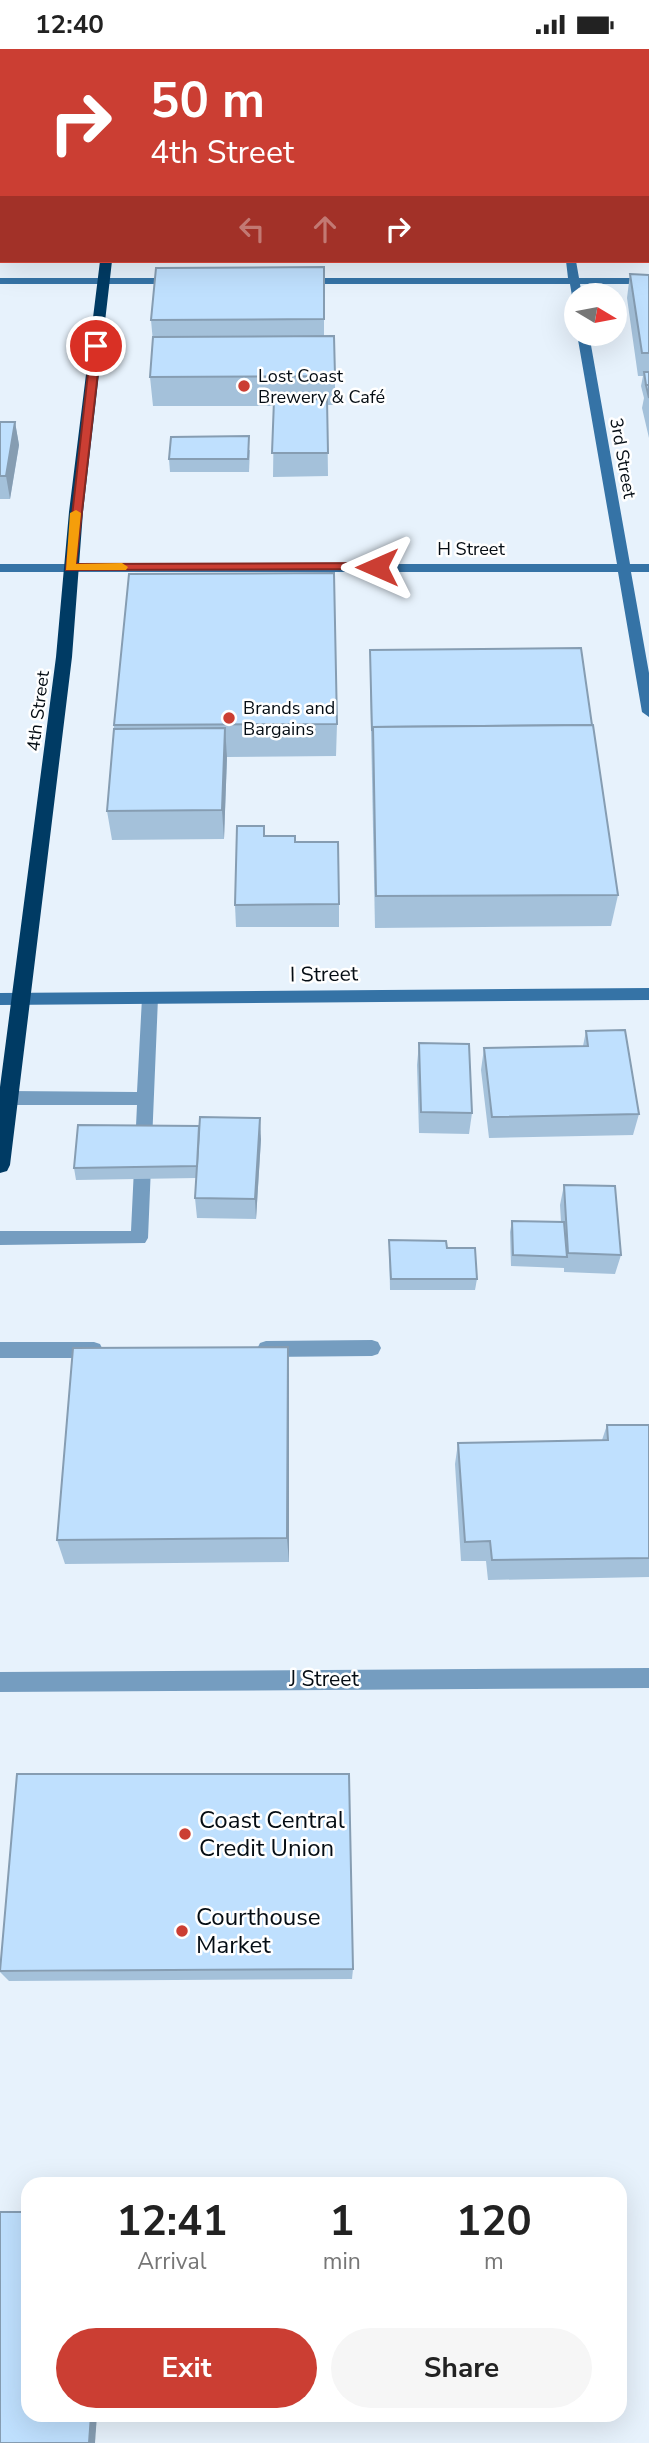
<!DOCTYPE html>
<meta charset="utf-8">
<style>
:root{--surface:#fff;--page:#f6f6f6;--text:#222;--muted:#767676;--accent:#cb3e33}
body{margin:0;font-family:"Nunito Sans",sans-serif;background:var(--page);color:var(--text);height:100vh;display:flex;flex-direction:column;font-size:26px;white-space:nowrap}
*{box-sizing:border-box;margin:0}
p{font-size:23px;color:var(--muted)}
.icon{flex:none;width:38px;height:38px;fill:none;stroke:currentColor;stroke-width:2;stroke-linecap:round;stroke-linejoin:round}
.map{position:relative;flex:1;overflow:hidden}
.side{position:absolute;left:21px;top:2128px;width:606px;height:245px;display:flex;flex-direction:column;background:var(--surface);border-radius:21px;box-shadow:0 7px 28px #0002}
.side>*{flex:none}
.top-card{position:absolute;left:0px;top:0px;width:649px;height:214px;box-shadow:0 7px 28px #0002;background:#cb3e33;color:#fff;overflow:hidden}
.needle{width:46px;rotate:100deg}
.controls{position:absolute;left:564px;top:234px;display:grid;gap:14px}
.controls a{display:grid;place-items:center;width:63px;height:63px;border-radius:50%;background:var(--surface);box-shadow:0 7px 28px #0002;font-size:35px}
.pin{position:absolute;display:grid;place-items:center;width:60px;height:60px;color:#fff;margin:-30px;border:4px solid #fff;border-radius:50%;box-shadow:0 2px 7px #0007}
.me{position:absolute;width:77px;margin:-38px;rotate:270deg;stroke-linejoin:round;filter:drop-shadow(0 0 5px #0008)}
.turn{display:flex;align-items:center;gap:24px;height:147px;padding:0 35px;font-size:32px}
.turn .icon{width:91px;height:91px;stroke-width:2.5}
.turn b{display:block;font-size:49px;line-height:60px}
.lanes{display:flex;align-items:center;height:66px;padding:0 35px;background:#0003;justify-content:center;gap:35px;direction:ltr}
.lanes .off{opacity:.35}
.eta{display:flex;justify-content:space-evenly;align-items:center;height:119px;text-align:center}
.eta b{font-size:42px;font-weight:700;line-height:49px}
.button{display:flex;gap:14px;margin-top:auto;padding:14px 35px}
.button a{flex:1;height:80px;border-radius:42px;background:var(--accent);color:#fff;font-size:28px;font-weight:700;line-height:80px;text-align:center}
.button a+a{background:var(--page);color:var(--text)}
.status{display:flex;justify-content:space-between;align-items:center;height:49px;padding:0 35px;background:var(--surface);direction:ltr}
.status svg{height:19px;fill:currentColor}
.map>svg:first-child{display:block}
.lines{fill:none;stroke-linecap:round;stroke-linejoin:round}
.lane{fill:#759dc0;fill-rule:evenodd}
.street{fill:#759dc0;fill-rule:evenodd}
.secondary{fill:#3573a6;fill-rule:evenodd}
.highway{fill:#003b64;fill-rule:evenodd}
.wall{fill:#a4c1da}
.shaded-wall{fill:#869db2}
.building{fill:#bfe0fe;stroke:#869db2;stroke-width:2}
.route{fill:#cb3e33;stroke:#842821;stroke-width:2}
.slow{fill:#f59e0b}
.poi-dot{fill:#cb3e33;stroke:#fff;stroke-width:2.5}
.labels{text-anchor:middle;stroke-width:5;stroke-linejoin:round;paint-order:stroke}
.far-poi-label{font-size:18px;fill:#050d14;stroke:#fff;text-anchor:start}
.far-street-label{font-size:18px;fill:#050d14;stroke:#fff}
.street-label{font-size:21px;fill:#050d14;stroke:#fff}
.near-poi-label{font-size:24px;fill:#050d14;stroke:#fff;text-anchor:start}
</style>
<div class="status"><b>12:40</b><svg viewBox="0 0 49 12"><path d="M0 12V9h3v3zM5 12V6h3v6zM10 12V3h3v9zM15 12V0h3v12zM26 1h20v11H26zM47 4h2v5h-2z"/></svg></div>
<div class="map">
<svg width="649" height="2394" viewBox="0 0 649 2394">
<rect width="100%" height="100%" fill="#e7f2fc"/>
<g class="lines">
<!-- lane -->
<g class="lane">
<path d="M 150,943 L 158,949 L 148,1189 L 145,1194 L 0,1196 L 0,1182 L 131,1182 L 137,1056 L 8,1056 L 2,1054 L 0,1049 L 8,1042 L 137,1043 L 142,949 Z"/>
<path d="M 372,1291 L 378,1293 L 381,1299 L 378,1305 L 372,1307 L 266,1308 L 260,1306 L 257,1300 L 260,1294 L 266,1292 Z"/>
<path d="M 0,1293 L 94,1293 L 100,1295 L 103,1301 L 100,1307 L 94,1309 L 0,1309 Z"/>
</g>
<!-- street -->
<path class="street" d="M 649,1619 L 649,1639 L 0,1643 L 0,1623 Z"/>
<!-- secondary -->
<g class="secondary">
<rect x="529" y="0" width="10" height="2"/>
<rect x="0" y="24" width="2" height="6"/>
<path d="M 566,212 L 576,212 L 579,229 L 649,229 L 649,235 L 580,235 L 582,247 L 576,247 L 576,250 L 572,247 L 570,235 L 303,235 L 298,232 L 303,229 L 568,229 Z"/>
<path d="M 0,229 L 177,229 L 182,232 L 177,235 L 0,235 Z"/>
<path d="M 577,285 L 589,285 L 630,515 L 649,515 L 649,523 L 631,523 L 649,624 L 649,668 L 642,663 L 618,523 L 0,523 L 0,515 L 617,515 Z"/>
<path d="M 649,939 L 649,951 L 0,956 L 0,944 Z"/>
</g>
<!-- highway -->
<g class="highway">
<rect x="130" y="0" width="12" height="2"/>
<path d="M 100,212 L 112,212 L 83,463 L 72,608 L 10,1116 L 7,1122 L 0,1124 L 0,1038 L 56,608 L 69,463 Z"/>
</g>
</g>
<!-- wall -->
<g class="wall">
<path d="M 0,0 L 82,0 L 82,2 L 2,2 L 2,10 L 1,10 Z"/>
<rect x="181" y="0" width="143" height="2"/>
<path d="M 348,0 L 491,0 L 490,2 L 348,2 Z"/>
<path d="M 574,0 L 649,0 L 649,6 L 648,6 L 648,2 L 575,2 Z"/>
<rect x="648" y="14" width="1" height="163"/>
<rect x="0" y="94" width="2" height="115"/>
<path d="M 324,218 L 324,287 L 335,327 L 335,356 L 327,356 L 328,427 L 273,428 L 274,357 L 153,357 L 150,328 L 153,293 L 151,271 Z"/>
<path d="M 630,225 L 649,226 L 649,389 L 642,359 L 644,349 L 641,337 L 643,327 L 638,327 L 627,249 Z"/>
<path d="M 0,373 L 15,373 L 19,396 L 10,450 L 0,450 Z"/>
<path d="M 250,401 L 249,423 L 170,423 L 169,410 Z"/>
<path d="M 370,601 L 618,846 L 611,877 L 375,879 L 370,630 Z"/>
<path d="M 337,675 L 336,707 L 227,708 L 224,790 L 112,791 L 107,762 L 114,676 Z"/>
<path d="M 264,787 L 295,793 L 339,855 L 339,878 L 236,878 L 235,856 Z"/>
<path d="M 586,982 L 639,1065 L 633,1086 L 489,1089 L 481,1021 L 484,999 L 583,997 Z"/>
<path d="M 419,994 L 472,1064 L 469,1085 L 419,1084 L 417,1016 Z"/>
<path d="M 199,1077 L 261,1090 L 256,1170 L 197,1169 L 195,1149 L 196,1129 L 76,1131 L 74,1119 Z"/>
<path d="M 564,1136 L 621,1206 L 615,1225 L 564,1223 L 564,1219 L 511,1217 L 510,1183 L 512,1172 L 561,1173 L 560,1156 Z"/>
<path d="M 389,1191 L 447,1199 L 477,1230 L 475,1241 L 390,1241 Z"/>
<path d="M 289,1325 L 289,1513 L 65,1515 L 57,1491 Z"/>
<path d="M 607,1376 L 649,1376 L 649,1528 L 488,1531 L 486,1512 L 461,1512 L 455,1415 L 458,1394 L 602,1391 Z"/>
<path d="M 353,1920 L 352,1930 L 9,1932 L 0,1923 Z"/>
</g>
<!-- shaded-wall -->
<g class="shaded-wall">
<path d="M 15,373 L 19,396 L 10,450 L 6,427 Z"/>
<path d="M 225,679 L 227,708 L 224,790 L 222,761 Z"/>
<path d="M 260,1069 L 261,1090 L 256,1170 L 255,1150 Z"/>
<path d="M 288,1298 L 289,1325 L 289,1513 L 287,1489 Z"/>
<path d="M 91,2366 L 97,2366 L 95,2394 L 89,2394 Z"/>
</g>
<!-- building -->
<g class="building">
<rect x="648" y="14" width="1" height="90"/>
<rect x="0" y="94" width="2" height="14"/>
<rect x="648" y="112" width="1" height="42"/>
<path d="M 2,118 L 2,186 L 0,186 L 0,126 Z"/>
<path d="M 324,218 L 324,270 L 151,271 L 156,219 Z"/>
<path d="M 630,225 L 649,226 L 649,304 L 642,304 Z"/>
<path d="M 334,287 L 335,327 L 150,328 L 153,288 Z"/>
<path d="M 644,323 L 649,323 L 649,336 L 646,336 Z"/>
<path d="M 646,336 L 649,336 L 649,349 Z"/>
<path d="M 327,350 L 328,404 L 272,404 L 274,351 Z"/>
<path d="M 0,373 L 15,373 L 6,427 L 0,427 Z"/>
<path d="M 249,387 L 248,410 L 169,410 L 171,388 Z"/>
<path d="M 334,524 L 337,675 L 114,676 L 129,525 Z"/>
<path d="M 581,599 L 592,676 L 373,678 L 372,682 L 370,601 Z"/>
<path d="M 593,676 L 618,846 L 376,847 L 373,678 Z"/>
<path d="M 225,679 L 222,761 L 107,762 L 114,680 Z"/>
<path d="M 237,777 L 264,777 L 264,787 L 295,787 L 295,793 L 338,793 L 339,855 L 235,856 Z"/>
<path d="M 625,981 L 639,1065 L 492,1068 L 484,999 L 588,997 L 586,982 Z"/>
<path d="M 419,994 L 469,995 L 472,1064 L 421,1063 Z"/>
<path d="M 200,1068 L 260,1069 L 255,1150 L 195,1149 Z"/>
<path d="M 78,1076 L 199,1077 L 197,1117 L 74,1119 Z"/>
<path d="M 564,1136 L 615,1137 L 621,1206 L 568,1204 Z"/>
<path d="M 512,1172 L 564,1173 L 567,1208 L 513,1206 Z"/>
<path d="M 389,1191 L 446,1192 L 447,1199 L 475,1199 L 477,1230 L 391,1230 Z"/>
<path d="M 288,1298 L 287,1489 L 57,1491 L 73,1299 Z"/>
<path d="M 607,1376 L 649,1376 L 649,1509 L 492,1511 L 490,1492 L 465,1493 L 458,1394 L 608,1391 Z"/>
<path d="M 17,1725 L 349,1725 L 353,1920 L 0,1922 Z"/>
<path d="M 0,2163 L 28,2163 L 28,2366 L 91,2366 L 89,2394 L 0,2394 Z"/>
</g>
<!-- route -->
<path class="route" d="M 96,294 L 101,297 L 76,515 L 377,514 L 383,518 L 382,520 L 66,521 L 91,297 Z"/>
<!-- slow -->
<path class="slow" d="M 76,461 L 81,464 L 76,515 L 122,514 L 128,518 L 126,521 L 66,521 L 70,464 Z"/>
<!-- markers -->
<g class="poi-dot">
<circle cx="244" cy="337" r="7"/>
<circle cx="229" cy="669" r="7"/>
<circle cx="185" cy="1785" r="7"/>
<circle cx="182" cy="1882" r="7"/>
</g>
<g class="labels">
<!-- far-poi labels -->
<g class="far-poi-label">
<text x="258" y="333">Lost Coast<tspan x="258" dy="21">Brewery &amp; Café</tspan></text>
<text x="243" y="665">Brands and<tspan x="243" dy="21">Bargains</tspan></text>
</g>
<!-- far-street labels -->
<g class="far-street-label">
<text transform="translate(623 409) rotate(80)" y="6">3rd Street</text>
<text x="471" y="506">H Street</text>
<text transform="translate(38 662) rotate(-83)" y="6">4th Street</text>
</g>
<!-- street labels -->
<g class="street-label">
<text transform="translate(324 925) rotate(-1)" y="7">I Street</text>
<text x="324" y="1637">J Street</text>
</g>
<!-- near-poi labels -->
<g class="near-poi-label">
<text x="199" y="1779">Coast Central<tspan x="199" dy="28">Credit Union</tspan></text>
<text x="196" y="1876">Courthouse<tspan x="196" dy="28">Market</tspan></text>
</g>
</g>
</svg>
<div class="controls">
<a><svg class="needle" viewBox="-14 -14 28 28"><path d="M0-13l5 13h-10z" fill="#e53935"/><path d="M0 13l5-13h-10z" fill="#767676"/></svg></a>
</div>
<div class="pin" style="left:96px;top:297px;background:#d93025"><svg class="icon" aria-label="arrive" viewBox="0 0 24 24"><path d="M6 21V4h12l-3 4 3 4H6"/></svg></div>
<svg class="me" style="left:377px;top:518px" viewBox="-20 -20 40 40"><path d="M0-17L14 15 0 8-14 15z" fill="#cb3e33" stroke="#fff" stroke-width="4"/></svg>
<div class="top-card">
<div class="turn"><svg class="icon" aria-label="right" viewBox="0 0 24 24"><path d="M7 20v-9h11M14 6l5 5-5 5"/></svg><div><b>50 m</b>4th Street</div></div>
<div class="lanes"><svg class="icon off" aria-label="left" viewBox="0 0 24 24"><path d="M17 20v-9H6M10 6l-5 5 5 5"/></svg><svg class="icon off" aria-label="ahead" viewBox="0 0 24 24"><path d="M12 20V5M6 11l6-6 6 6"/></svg><svg class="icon" aria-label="right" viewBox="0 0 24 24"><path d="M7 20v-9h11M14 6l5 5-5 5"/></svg></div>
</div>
<section class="side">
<div class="eta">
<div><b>12:41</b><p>Arrival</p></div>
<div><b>1</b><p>min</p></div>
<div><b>120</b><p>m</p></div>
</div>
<div class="button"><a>Exit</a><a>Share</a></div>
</section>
</div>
